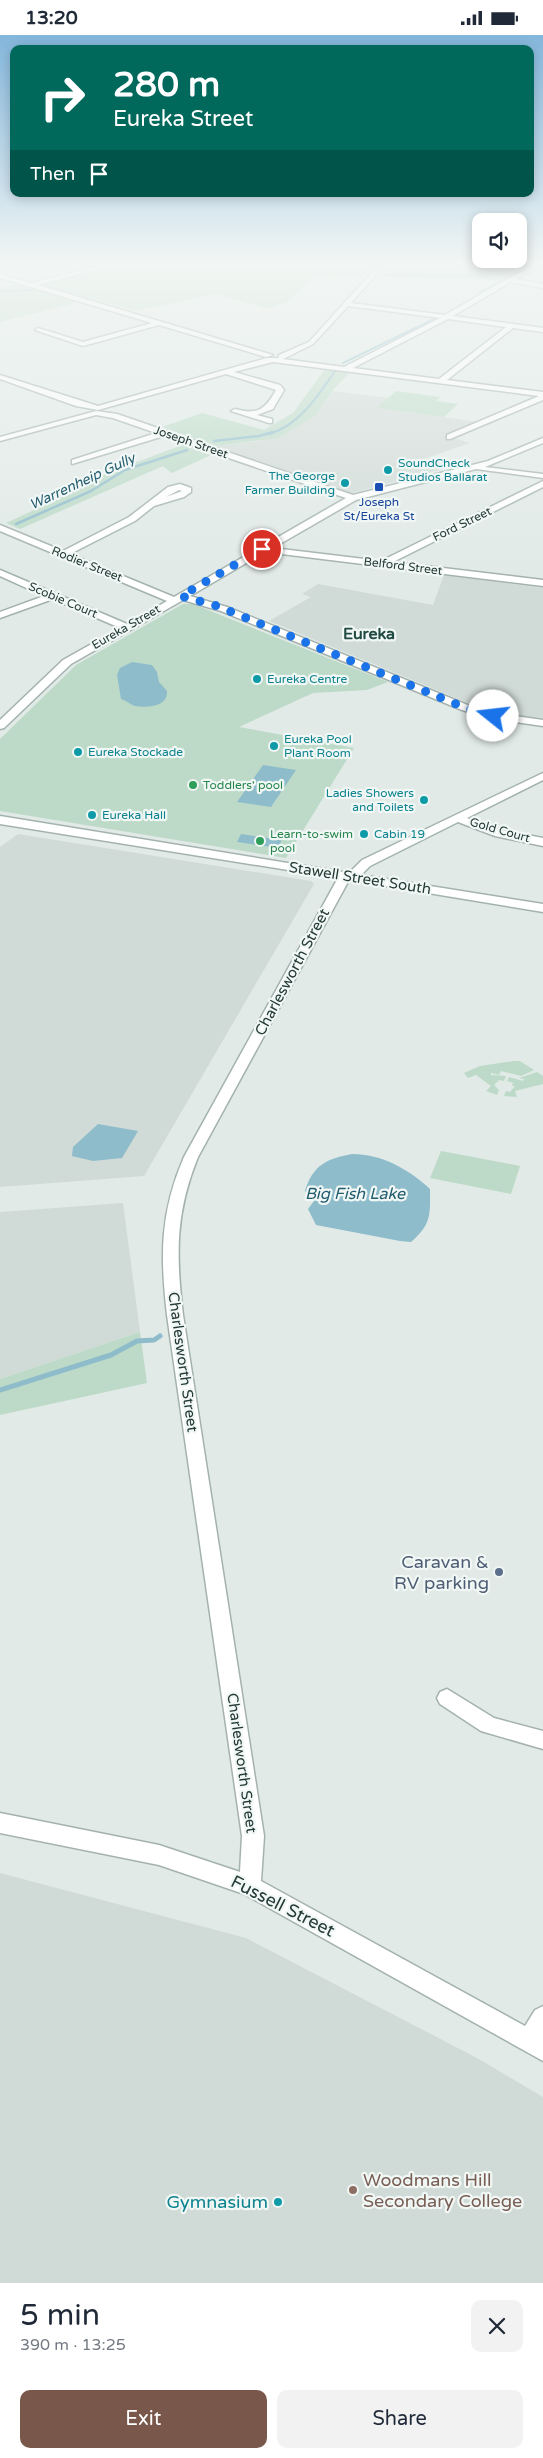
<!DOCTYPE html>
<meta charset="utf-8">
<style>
:root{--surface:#fff;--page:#f2f2f3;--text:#1f2937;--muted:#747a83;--accent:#79574b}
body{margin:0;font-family:"Varela Round",sans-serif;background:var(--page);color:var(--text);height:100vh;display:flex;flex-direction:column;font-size:19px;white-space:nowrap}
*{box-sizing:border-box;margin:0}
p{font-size:16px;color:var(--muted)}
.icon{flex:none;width:28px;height:28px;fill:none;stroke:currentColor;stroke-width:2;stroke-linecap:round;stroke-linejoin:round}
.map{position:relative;height:2248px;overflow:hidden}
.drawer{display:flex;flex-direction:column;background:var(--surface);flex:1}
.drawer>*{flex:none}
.top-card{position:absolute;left:10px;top:10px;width:524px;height:152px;border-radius:10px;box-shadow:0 2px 12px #0003;background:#00695c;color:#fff;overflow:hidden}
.buttons{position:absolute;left:472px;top:178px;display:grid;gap:10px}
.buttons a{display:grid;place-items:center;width:55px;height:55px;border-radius:10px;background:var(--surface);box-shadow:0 2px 12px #0003;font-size:25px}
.pin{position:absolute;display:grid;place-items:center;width:42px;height:42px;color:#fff;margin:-21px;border:2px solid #fff;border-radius:50%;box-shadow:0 1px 5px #0007}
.me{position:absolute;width:55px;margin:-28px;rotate:286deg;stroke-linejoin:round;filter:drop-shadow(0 0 4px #0008)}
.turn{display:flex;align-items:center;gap:18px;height:105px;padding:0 20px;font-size:22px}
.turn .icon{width:65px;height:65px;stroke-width:2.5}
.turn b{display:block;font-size:35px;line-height:42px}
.then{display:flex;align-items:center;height:48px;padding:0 20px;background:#0003;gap:10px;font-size:19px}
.round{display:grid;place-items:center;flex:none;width:52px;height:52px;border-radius:10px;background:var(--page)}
.summary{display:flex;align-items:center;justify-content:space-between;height:85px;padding:0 20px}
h1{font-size:30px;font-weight:600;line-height:38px}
.primary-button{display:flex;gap:10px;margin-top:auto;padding:10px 20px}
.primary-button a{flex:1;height:58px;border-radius:10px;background:var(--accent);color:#fff;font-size:20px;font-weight:600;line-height:58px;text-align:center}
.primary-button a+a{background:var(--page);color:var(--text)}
.status{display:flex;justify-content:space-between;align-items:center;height:35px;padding:0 25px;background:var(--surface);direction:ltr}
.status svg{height:14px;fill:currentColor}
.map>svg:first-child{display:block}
.built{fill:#d0dad6}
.green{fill:#bcdac7}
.water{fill:#8ebccb}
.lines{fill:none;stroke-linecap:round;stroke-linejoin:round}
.stream-far2{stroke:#8ebccb;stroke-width:2}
.stream-far1{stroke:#8ebccb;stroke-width:2.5}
.stream{stroke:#8ebccb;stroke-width:5}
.minor-casing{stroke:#a4b2ae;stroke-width:3}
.minor{fill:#fff;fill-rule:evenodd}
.route{stroke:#1a73e8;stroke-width:9;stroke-dasharray:0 16.2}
.culture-dot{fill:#0f9aa8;stroke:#f1f7f5;stroke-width:2}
.transit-dot{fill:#1a4fb4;stroke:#f1f7f5;stroke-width:2}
.leisure-dot{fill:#2e9e5b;stroke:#f1f7f5;stroke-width:2}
.service-dot{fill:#5c6f8a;stroke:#f1f7f5;stroke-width:2}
.education-dot{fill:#8d6e63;stroke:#f1f7f5;stroke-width:2}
.labels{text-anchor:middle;stroke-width:4.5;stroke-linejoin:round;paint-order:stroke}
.far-street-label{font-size:12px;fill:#233a36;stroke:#f1f7f5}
.far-culture-label{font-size:12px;fill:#0d838f;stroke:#f1f7f5;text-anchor:start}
.far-transit-label{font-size:12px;fill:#164399;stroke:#f1f7f5}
.far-leisure-label{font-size:12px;fill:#27864d;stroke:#f1f7f5;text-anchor:start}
.far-water-label{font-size:14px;font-style:italic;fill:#225d70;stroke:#f1f7f5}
.street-label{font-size:15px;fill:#233a36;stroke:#f1f7f5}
.far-district-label{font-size:16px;font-weight:bold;fill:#214a43;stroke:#f1f7f5}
.water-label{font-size:16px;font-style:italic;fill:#225d70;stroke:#f1f7f5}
.near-service-label{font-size:18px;fill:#4e5e75;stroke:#f1f7f5;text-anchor:end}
.near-street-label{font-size:18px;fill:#233a36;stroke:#f1f7f5}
.near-education-label{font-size:18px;fill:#785e54;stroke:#f1f7f5;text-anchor:start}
.near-culture-label{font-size:18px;fill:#0d838f;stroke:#f1f7f5;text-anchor:end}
</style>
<div class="status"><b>13:20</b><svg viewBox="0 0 49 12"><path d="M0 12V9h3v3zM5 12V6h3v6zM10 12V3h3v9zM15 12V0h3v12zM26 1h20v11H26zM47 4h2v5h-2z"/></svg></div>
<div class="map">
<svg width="543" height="2248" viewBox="0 0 543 2248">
<rect width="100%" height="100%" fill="#e1eae7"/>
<!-- built -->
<g class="built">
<path d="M 333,356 L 389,363 L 378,373 L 478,387 L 448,401 L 470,408 L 423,424 L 447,433 L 352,458 L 216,411 L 259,406 L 315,381 Z"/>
<path d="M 444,540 L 543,553 L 543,683 L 509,680 L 476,671 L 269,586 L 311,562 L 302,559 L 318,549 L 433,570 Z"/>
<path d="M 18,799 L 311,846 L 314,849 L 144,1141 L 0,1152 L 0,812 Z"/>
<path d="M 123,1168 L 140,1297 L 0,1344 L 0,1177 Z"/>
<path d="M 0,1838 L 246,1903 L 477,2023 L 543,2062 L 543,2248 L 0,2248 Z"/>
</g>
<!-- green -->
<g class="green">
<path d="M 131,227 L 325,227 L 367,236 L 361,242 L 314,241 L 288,267 L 267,274 L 217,259 L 135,276 L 92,264 L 0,287 L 0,253 L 16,249 L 27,253 Z"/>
<path d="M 394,227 L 533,227 L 497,245 L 380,242 Z"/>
<path d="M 325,334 L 351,336 L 334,354 L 315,381 L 278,403 L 216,411 L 162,392 L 202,378 L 264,395 L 293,378 Z"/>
<path d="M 396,356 L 440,362 L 436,366 L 458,369 L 444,382 L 377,373 Z"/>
<path d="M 182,410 L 211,420 L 172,438 L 163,431 L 20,494 L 6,488 L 75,456 L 69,453 Z"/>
<path d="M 183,569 L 193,569 L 388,647 L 367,655 L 313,658 L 239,692 L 354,713 L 286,823 L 0,776 L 0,704 L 76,630 Z"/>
<path d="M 514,1026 L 520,1026 L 534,1035 L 521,1041 L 501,1036 L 499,1040 L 491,1038 L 491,1040 L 506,1041 L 504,1046 L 499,1045 L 494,1050 L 499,1055 L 497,1060 L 486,1056 L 491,1051 L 476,1040 L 468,1043 L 464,1038 L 480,1031 Z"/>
<path d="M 537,1037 L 543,1041 L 543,1049 L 515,1056 L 517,1062 L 504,1061 L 506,1056 L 510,1057 L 515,1051 L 512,1051 L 513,1048 L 507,1046 L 509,1042 L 523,1046 L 524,1044 L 519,1043 Z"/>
<path d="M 441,1116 L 520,1131 L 511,1159 L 430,1143 Z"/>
<path d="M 140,1297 L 147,1348 L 0,1380 L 0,1344 Z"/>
</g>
<!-- water -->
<g class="water">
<path d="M 132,627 L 152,630 L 157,637 L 159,647 L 167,656 C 168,672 147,673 135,671 C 131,670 127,666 121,664 L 117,640 L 120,633 Z"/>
<path d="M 263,730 L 296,735 L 271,772 L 237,767 Z"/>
<path d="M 241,799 L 282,805 L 278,813 L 237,807 Z"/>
<path d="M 98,1089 L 138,1096 L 122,1123 L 93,1126 L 72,1121 L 73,1112 Z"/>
<path d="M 352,1119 C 382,1119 408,1134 430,1154 C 430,1179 432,1189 411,1207 L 400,1206 L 316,1190 L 308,1174 L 314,1166 L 305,1156 C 313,1130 326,1124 352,1119 Z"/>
</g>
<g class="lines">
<!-- stream-far2 -->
<g class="stream-far2">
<path d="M 385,240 L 488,241 L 509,239"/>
<path d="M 0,256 L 32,255"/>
<path d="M 480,257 L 534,227"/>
<path d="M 343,328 L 434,284"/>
<path d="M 270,399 C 300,389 318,361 335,336"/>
</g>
<!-- stream-far1 -->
<g class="stream-far1">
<path d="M 214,406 L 259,401 L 273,397"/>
<path d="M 16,489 L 91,456 L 125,435 L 187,415"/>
</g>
<!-- stream -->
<path class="stream" d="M 0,1355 L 111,1320 L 137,1306 L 154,1305 L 160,1301"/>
<!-- minor casing -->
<g class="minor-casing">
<g id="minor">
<path d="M 114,227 L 125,227 L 38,250 L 273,320 L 266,322 L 159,290 L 83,311 L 35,295 L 38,293 L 83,307 L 152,288 L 0,243 L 0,239 L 31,248 Z"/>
<path d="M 381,227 L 387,227 L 351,268 L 445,280 L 507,244 L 543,227 L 543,230 L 516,244 L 543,249 L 543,253 L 511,247 L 453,281 L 543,293 L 543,297 L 513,293 L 447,345 L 543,357 L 543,365 L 450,404 L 447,404 L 447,400 L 539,361 L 273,327 L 234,337 L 280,350 L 284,355 L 273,374 L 257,380 L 272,384 L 272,388 L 269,388 L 231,376 L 235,374 C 257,380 265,375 276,355 L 226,339 L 98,375 L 76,371 L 0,344 L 0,340 L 98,371 L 267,323 L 279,323 L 279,320 L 309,307 ZM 348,271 L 440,283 L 344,332 L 283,324 L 313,309 ZM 448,284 L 506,292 L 439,344 L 353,333 Z"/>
<path d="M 96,376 L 117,379 L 353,460 L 488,426 L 543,403 L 543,408 L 485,432 L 543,439 L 543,443 L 476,434 L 356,465 L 273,513 L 381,526 L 543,446 L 543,452 L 393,527 L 543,545 L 543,551 L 265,517 L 190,561 L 227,572 L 470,671 L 494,678 L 543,685 L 543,691 L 493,684 L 462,675 L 221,576 L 183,565 L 71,629 L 4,693 L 0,694 L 0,685 L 63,625 L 120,593 L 53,564 L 0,583 L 0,577 L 44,561 L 0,541 L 0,535 L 127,589 L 167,566 L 0,496 L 0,490 L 63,516 L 129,482 L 168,452 L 180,449 L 191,453 L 191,457 L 184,462 L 154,471 L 135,486 L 70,519 L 174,562 L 346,463 L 164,401 L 72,429 L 72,425 L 156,398 L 113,383 L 96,380 L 0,406 L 0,402 ZM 179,455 L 182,456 L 166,462 Z"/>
<path d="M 543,738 L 543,745 L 467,783 L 502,795 L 543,803 L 543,811 L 495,801 L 458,787 L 370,831 L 361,840 L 543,869 L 543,877 L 349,845 L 198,1122 C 175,1178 176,1221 183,1280 L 264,1801 L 261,1846 L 525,1991 L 535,1975 L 543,1971 L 543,2026 L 244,1859 L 159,1830 L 0,1798 L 0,1778 L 159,1810 L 240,1837 L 242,1801 L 167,1280 C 160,1221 160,1177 184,1122 L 338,843 L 0,789 L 0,781 L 349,838 L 362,825 Z"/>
<path d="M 447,1654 L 494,1683 L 543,1696 L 543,1714 L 481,1696 L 440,1669 L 437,1663 L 440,1657 Z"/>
</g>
</g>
<!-- minor -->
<use href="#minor" class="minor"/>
</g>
<!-- sky -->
<linearGradient id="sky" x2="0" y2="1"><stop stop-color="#84b7dc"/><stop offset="0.42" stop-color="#f2f6f4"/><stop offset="1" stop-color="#f2f6f4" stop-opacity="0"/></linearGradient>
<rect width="543" height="542" fill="url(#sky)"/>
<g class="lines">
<!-- route -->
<path class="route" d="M 262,514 L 181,561 L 217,571 L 466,673 L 493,681"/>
</g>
<!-- markers -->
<g class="culture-dot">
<circle cx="388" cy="435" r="5"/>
<circle cx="345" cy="448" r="5"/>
<circle cx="257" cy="644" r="5"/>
<circle cx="274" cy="711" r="5"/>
<circle cx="78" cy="717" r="5"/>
<circle cx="424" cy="765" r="5"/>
<circle cx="92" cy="780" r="5"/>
<circle cx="364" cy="799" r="5"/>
<circle cx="278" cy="2167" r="5"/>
</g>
<rect class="transit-dot" x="374" y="447" width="10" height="10" rx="2.5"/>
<g class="leisure-dot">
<circle cx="193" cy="750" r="5"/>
<circle cx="260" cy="806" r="5"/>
</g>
<circle class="service-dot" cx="499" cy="1537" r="5"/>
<circle class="education-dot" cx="353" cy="2155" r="5"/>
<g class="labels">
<!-- far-street labels -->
<g class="far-street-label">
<text transform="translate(191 407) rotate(19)" y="4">Joseph Street</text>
<text transform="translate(462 489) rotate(-26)" y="4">Ford Street</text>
<text transform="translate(87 529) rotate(22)" y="4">Rodier Street</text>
<text transform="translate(403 531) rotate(7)" y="4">Belford Street</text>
<text transform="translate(63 565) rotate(23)" y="4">Scobie Court</text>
<text transform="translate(126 592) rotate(-30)" y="4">Eureka Street</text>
<text transform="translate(500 795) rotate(16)" y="4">Gold Court</text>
</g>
<!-- far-culture labels -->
<g class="far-culture-label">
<text x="398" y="432">SoundCheck<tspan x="398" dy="14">Studios Ballarat</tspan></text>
<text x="335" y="445" text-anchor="end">The George<tspan x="335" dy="14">Farmer Building</tspan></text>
<text x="267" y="648">Eureka Centre</text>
<text x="284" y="708">Eureka Pool<tspan x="284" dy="14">Plant Room</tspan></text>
<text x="88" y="721">Eureka Stockade</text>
<text x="414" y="762" text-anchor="end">Ladies Showers<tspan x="414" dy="14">and Toilets</tspan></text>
<text x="102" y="784">Eureka Hall</text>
<text x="374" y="803">Cabin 19</text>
</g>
<!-- far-transit labels -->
<g class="far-transit-label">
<text x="379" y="471">Joseph<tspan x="379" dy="14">St/Eureka St</tspan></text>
</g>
<!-- far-leisure labels -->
<g class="far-leisure-label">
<text x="203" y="754">Toddlers' pool</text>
<text x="270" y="803">Learn-to-swim<tspan x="270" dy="14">pool</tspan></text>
</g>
<!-- far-water labels -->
<g class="far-water-label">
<text transform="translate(82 446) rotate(-25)" y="5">Warrenheip Gully</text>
</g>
<!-- street labels -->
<g class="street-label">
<text transform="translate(360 843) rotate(9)" y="5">Stawell Street South</text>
<text transform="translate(292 937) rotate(-62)" y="5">Charlesworth Street</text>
<text transform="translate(183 1327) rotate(82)" y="5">Charlesworth Street</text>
<text transform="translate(242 1728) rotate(82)" y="5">Charlesworth Street</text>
</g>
<!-- far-district labels -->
<g class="far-district-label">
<text x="369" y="604">Eureka</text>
</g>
<!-- water labels -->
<g class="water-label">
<text x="355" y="1164">Big Fish Lake</text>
</g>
<!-- near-service labels -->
<g class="near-service-label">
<text x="489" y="1533">Caravan &amp;<tspan x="489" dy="21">RV parking</tspan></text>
</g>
<!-- near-street labels -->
<g class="near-street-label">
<text transform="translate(283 1871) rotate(27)" y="6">Fussell Street</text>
</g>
<!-- near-education labels -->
<g class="near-education-label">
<text x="363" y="2151">Woodmans Hill<tspan x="363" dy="21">Secondary College</tspan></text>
</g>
<!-- near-culture labels -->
<g class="near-culture-label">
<text x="268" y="2173">Gymnasium</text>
</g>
</g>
</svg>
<div class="buttons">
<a><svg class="icon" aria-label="sound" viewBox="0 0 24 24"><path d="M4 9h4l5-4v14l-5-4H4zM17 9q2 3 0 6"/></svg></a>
</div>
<div class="pin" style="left:262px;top:514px;background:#d93025"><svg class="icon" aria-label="arrive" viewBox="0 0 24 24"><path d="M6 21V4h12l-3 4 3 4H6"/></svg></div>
<svg class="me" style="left:493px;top:681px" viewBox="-20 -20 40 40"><circle r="19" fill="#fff"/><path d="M0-13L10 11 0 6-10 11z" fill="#1a73e8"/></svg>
<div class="top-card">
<div class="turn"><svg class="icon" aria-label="right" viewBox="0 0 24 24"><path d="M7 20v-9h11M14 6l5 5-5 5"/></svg><div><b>280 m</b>Eureka Street</div></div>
<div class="then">Then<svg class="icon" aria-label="arrive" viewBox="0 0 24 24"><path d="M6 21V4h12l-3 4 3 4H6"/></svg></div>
</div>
</div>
<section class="drawer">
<div class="summary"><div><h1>5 min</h1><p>390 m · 13:25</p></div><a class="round"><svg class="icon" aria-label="close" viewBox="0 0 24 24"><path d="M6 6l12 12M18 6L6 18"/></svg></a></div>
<div class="primary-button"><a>Exit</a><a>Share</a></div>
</section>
